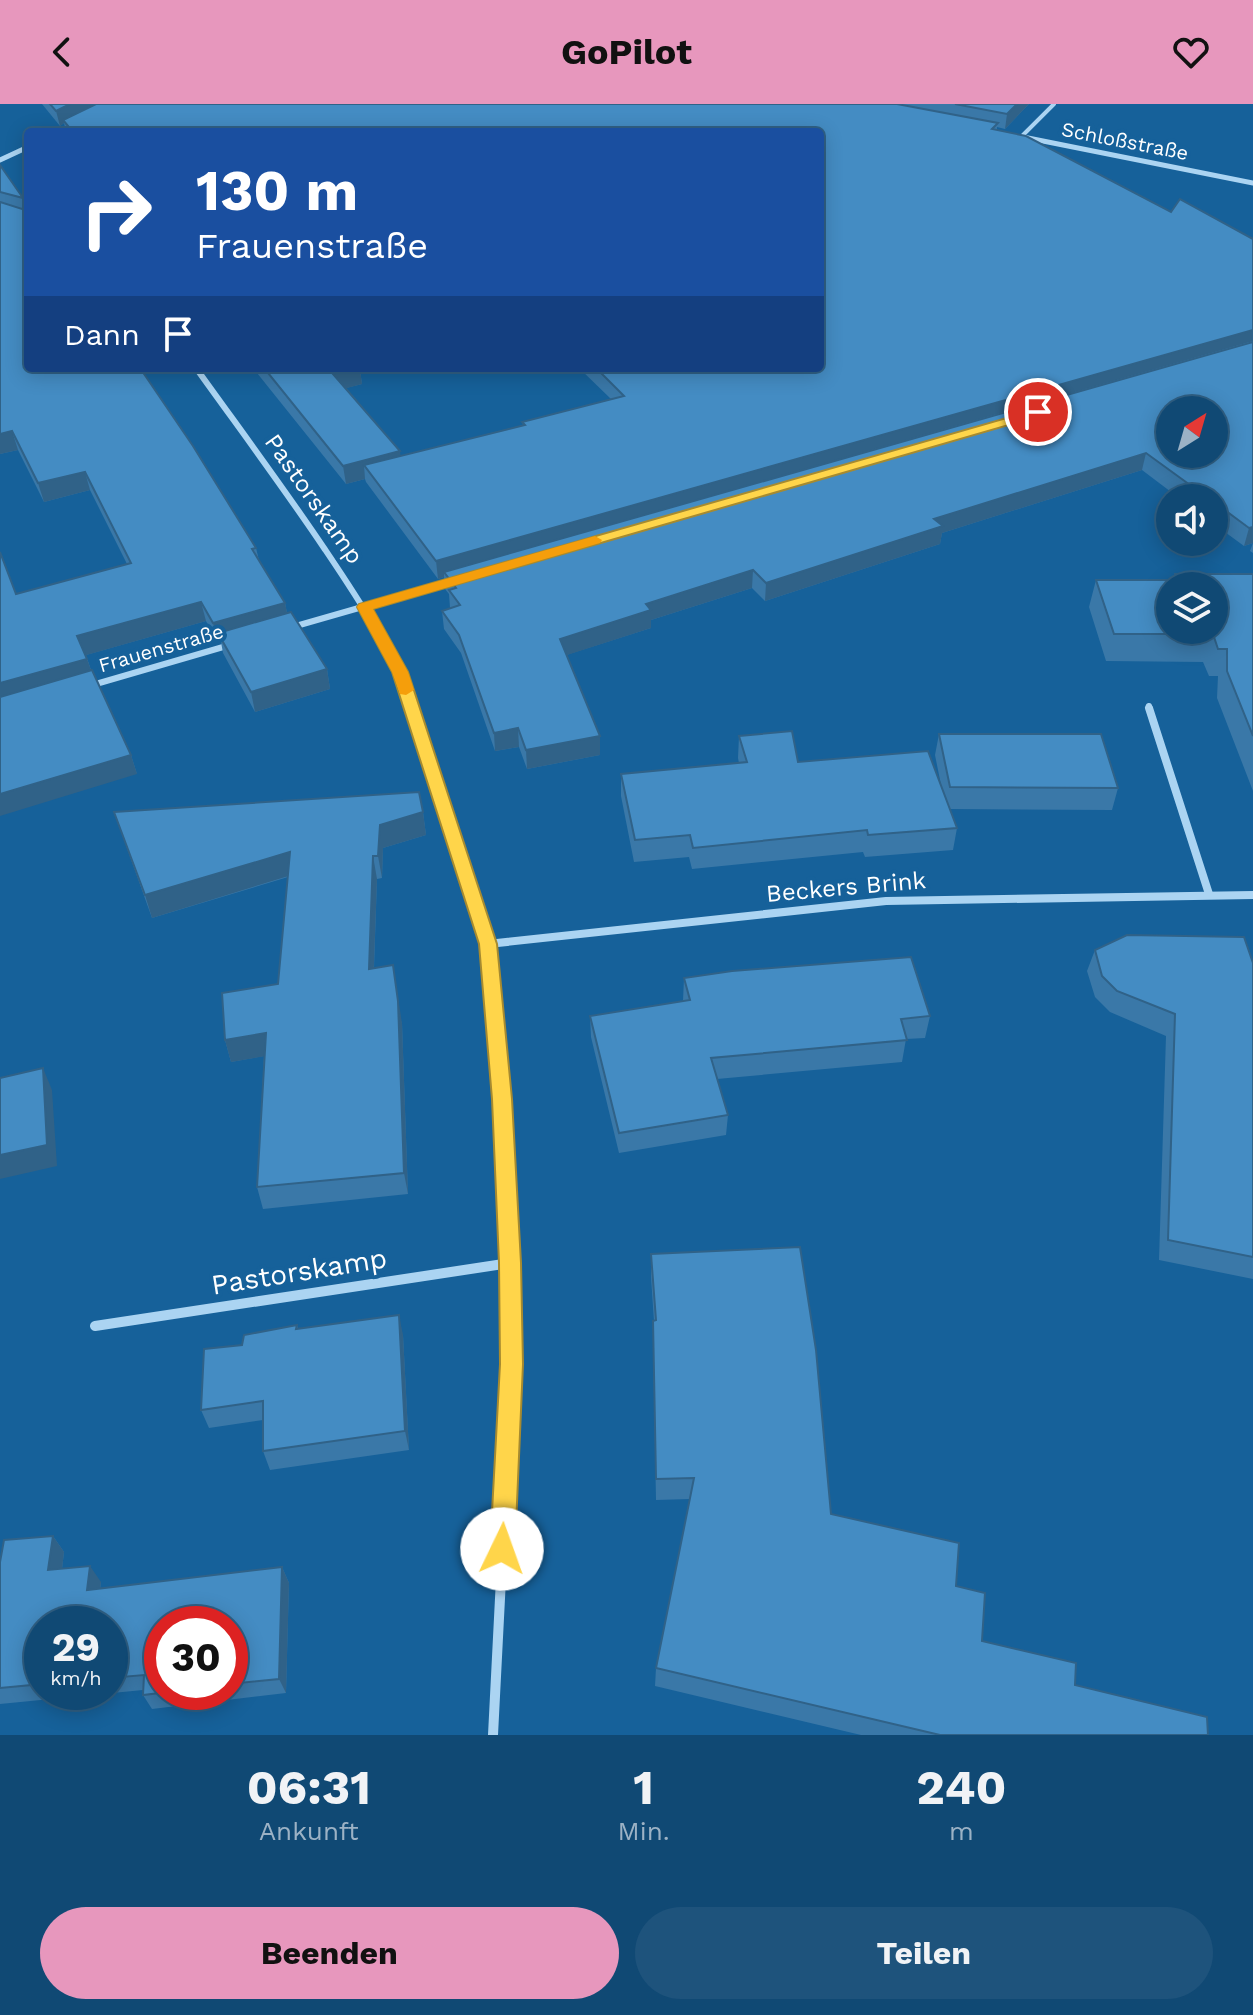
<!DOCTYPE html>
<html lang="de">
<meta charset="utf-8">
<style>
:root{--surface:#104974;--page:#1e537c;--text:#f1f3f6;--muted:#9cb2c5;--line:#306186;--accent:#e797bd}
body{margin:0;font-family:"Work Sans",sans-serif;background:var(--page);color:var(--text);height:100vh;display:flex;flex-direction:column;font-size:30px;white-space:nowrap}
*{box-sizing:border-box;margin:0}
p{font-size:26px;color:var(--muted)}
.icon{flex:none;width:44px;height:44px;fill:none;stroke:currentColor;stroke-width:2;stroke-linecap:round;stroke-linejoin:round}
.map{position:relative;height:1631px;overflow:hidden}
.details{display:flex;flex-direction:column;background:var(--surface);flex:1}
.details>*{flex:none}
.guide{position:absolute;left:24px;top:24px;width:800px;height:244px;border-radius:8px;box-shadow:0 4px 20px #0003,0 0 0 2px var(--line);background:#1a4fa0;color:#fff;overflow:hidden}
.needle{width:52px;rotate:37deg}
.buttons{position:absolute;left:1156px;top:292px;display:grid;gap:16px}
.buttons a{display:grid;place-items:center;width:72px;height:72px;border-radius:50%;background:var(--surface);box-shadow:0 4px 20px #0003,0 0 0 2px var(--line);font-size:40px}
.speed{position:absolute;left:24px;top:1502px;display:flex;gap:16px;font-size:40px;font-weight:700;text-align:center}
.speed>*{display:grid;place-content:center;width:104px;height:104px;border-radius:50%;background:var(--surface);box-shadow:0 4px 20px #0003,0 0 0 2px var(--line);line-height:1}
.speed small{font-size:20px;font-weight:400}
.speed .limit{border:12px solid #d22;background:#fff;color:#111}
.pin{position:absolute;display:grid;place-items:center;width:68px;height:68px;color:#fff;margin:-34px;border:4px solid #fff;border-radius:50%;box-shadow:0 2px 8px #0007}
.me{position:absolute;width:88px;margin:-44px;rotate:3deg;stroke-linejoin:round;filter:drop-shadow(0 0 6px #0008)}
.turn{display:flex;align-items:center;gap:28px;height:168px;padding:0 40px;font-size:36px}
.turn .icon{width:104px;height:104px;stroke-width:2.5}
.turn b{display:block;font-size:56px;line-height:68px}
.then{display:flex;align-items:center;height:76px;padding:0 40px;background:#0003;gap:16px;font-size:30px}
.eta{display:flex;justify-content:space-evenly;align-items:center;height:136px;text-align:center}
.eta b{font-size:48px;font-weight:700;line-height:56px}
.button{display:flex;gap:16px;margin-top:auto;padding:16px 40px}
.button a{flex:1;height:92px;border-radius:48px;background:var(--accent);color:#111;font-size:32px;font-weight:700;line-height:92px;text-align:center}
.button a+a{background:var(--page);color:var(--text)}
header{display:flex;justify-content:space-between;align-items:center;height:104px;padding:0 40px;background:var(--accent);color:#111;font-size:36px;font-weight:700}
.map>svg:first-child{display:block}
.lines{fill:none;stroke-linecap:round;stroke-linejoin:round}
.lane{stroke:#abd4f2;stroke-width:4}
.street-far3{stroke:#abd4f2;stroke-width:5}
.street-far2{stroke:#abd4f2;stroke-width:6}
.street-far1{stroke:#abd4f2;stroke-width:8}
.street{stroke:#abd4f2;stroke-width:10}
.wall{fill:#3a78a8;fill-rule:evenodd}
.shaded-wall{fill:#306288}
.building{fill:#448cc3;stroke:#306288;stroke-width:2;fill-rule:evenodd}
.route{fill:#ffd54a;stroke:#a68a30;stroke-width:2}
.slow{fill:#f59e0b}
.labels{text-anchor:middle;stroke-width:8;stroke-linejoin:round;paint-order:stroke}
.far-street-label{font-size:20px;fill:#fff;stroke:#16619a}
.street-label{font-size:24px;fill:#fff;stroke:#16619a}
.near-street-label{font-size:28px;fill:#fff;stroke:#16619a}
</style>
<header><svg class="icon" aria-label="back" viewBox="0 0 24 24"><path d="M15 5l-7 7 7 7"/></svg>GoPilot<svg class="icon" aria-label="heart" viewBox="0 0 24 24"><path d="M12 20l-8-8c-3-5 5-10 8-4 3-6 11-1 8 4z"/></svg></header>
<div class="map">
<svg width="1253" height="1631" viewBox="0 0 1253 1631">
<rect width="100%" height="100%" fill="#16619a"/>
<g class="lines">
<!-- lane -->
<path class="lane" d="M 1021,33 L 1054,0"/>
<!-- street-far3 -->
<g class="street-far3">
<path d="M 1023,33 L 1253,79"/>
<path d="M 0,56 L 28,43"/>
</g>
<!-- street-far2 -->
<g class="street-far2">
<path d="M 196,264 C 239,324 283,383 324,444 C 359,496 393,546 412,606"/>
<path d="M 289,524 L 453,477"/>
<path d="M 89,582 L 230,541"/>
<path d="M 1149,602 L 1150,606"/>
</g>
<!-- street-far1 -->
<g class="street-far1">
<path d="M 411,604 L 488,840 L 504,1051"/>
<path d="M 1149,604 L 1209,790"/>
<path d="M 488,840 L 886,797 L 1253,791"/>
</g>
<!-- street -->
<g class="street">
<path d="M 95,1222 L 510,1159"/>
<path d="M 493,1631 L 512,1260 L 504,1049"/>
</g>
</g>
<!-- wall -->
<g class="wall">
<path d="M 42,0 L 1029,0 L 1005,25 L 997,23 L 997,26 L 1171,108 L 1253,135 L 1253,449 L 1250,447 L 1253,439 L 1244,442 L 1214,420 L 1214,394 L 1179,394 L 1142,366 L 942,429 L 940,440 L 765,497 L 752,484 L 651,516 L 651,524 L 566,551 L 600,632 L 600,651 L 527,665 L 519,643 L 495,647 L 461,549 L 444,525 L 442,507 L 450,504 L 449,490 L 445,485 L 444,473 L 438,475 L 366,378 L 365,375 L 346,380 L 253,264 L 370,264 L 360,266 L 362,280 L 346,284 L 400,347 L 400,352 L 523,321 L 522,318 L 611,295 L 579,264 L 820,264 L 820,28 L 66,28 L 64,19 L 60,22 Z"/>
<path d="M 0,61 L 23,94 L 26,104 L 256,444 L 259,456 L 285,499 L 287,509 L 327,565 L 330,585 L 255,608 L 223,549 L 221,538 L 217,539 L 206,517 L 86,551 L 91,566 L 131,651 L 137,670 L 16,490 L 127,460 L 90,386 L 44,398 L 18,346 L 0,350 Z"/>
<path d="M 1175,470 L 1253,470 L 1253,687 L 1217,594 L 1218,572 L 1209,572 L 1203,558 L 1106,557 L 1089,503 L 1096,476 L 1173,476 Z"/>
<path d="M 939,630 L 1118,684 L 1112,706 L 950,705 L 957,724 L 953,746 L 865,753 L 863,748 L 692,765 L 689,753 L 634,758 L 621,692 L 621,670 L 739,659 L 738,654 L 739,632 L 798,658 L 941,681 L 935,651 Z"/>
<path d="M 114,708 L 423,708 L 426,731 L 383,744 L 382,774 L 377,775 L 374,864 L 402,919 L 408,1090 L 263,1105 L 257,1083 L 264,952 L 231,958 L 225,936 L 278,880 L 288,773 L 152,814 Z"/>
<path d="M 1095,846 L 1253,859 L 1253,1175 L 1159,1156 L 1166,932 L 1110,908 L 1095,893 L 1087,867 Z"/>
<path d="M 684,874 L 930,912 L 925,934 L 906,935 L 902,958 L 717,975 L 728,1011 L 726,1031 L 619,1049 L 591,933 L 590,912 L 683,897 Z"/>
<path d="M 651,1150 L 831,1410 L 956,1482 L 982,1537 L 1075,1581 L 1208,1631 L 861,1631 L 655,1582 L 656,1564 L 690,1395 L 656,1396 L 653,1240 L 654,1217 L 651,1173 Z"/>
<path d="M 297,1221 L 298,1224 L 403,1231 L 409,1346 L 270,1366 L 263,1347 L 263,1316 L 209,1324 L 201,1306 L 242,1241 Z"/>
<path d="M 53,1432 L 64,1448 L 62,1465 L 101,1478 L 100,1485 L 282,1463 L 289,1479 L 286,1589 L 152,1605 L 143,1591 L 143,1586 L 0,1600 L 0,1458 ZM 42,1520 L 110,1520 L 110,1588 L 42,1588 ZM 230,1520 L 230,1588 L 162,1588 Z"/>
</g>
<!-- shaded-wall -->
<g class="shaded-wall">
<path d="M 70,0 L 104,0 L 63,16 L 64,19 L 60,22 L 56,7 Z"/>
<path d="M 1017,0 L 1029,0 L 1005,25 L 1007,10 Z"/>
<path d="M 1253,226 L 1253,237 L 444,468 L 444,473 L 438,475 L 436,457 Z"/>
<path d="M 351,264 L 370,264 L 360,266 L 362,280 L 336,287 L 333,270 Z"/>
<path d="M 12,327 L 18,346 L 0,350 L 0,330 Z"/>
<path d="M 400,347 L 402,365 L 364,361 L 365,375 L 346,380 L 343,362 Z"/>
<path d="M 1146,349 L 1142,366 L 942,429 L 940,440 L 765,497 L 766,479 L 934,415 Z"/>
<path d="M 85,368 L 90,386 L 44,398 L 38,379 Z"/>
<path d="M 1253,423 L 1253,439 L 1244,442 L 1249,424 Z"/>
<path d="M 753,466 L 752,484 L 651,516 L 651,524 L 561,553 L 560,535 L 646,500 Z"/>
<path d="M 201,498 L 206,517 L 83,552 L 77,532 Z"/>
<path d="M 285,499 L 289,518 L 218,529 L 221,538 L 217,539 L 213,519 Z"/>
<path d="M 87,555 L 94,574 L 0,600 L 0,579 Z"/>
<path d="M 327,565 L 330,585 L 255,608 L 251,588 Z"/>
<path d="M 518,624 L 519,643 L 495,647 L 494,629 Z"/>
<path d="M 600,632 L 600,651 L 527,665 L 526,646 Z"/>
<path d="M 131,651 L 137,670 L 0,712 L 0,690 Z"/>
<path d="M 423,708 L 426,731 L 383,744 L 382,774 L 378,752 L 380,721 Z"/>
<path d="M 290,748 L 295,770 L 152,814 L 145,791 Z"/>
<path d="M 373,752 L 377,775 L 373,887 L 369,865 Z"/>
<path d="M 393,861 L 402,919 L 408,1090 L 404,1069 Z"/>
<path d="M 266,929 L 272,951 L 231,958 L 225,936 Z"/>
<path d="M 43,964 L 52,986 L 57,1062 L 0,1075 L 0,1051 Z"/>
<path d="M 399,1211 L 403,1231 L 409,1346 L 405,1327 Z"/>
<path d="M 53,1432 L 64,1448 L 60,1482 L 48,1466 Z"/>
<path d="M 90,1462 L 101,1478 L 98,1502 L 87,1486 Z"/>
<path d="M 282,1463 L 289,1479 L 286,1589 L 279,1575 Z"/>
</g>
<!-- building -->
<g class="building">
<path d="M 50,0 L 70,0 L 56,7 Z"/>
<path d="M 96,0 L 897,0 L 998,19 L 992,25 L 1026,32 L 1171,108 L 1180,95 L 1253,135 L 1253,226 L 436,457 L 364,361 L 525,321 L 522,318 L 624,292 L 596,264 L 820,264 L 820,28 L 73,28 L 63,16 Z"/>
<path d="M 955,0 L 1017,0 L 1007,10 Z"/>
<path d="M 0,61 L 23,94 L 0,88 Z"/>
<path d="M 0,98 L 22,105 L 28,102 L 28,264 L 140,264 L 193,342 L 256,444 L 252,445 L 285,499 L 213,519 L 201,498 L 77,532 L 87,555 L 0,579 L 0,448 L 16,490 L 131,459 L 85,368 L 38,379 L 12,327 L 0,330 Z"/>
<path d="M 1253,238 L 1253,423 L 1249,424 L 1214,398 L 1214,394 L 1208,394 L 1146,349 L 934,415 L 943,422 L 766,479 L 753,466 L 646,500 L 651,506 L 560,535 L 600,632 L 526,646 L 518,624 L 494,629 L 459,531 L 442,507 L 460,501 L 449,486 L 456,484 L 444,468 ZM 1170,306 L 1214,306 L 1214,350 L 1170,350 Z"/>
<path d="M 264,264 L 357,264 L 333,270 L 400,347 L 343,362 Z"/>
<path d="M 1175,470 L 1253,470 L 1253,632 L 1227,567 L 1227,545 L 1218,545 L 1213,530 L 1114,530 L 1096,476 L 1175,476 ZM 1170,482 L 1214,482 L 1214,526 L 1170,526 Z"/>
<path d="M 291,508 L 327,565 L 251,588 L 218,529 Z"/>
<path d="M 92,566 L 131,651 L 0,690 L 0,593 Z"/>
<path d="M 792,627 L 798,658 L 928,647 L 957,724 L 868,731 L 867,726 L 693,744 L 690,731 L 635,736 L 621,670 L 747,658 L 739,632 Z"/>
<path d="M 939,630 L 1101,630 L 1118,684 L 950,683 Z"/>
<path d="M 419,688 L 423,708 L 380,721 L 378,752 L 373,752 L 369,865 L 393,861 L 398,897 L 404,1069 L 257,1083 L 266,929 L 225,936 L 222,889 L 278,880 L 290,748 L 145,791 L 114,708 Z"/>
<path d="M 1127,831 L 1244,833 L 1253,859 L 1253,1153 L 1168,1136 L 1175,910 L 1117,887 L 1102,872 L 1095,846 Z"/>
<path d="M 911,853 L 930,912 L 901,915 L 907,936 L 711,954 L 728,1011 L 619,1029 L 590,912 L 690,896 L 684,874 L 732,867 Z"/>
<path d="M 43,964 L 47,1041 L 0,1051 L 0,974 Z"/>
<path d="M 800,1143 L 816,1246 L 831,1410 L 959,1439 L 956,1482 L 985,1489 L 982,1537 L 1076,1559 L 1075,1581 L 1207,1613 L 1208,1631 L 940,1631 L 656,1564 L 694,1374 L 656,1375 L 653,1217 L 656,1216 L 651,1150 Z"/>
<path d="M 399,1211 L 405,1327 L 263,1347 L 263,1297 L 201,1306 L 204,1245 L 242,1241 L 244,1231 L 297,1221 L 296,1225 Z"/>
<path d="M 53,1432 L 48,1466 L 90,1462 L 87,1486 L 282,1463 L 279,1575 L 230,1580 L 230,1520 L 162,1520 L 162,1588 L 168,1588 L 143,1591 L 144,1571 L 110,1574 L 110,1520 L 42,1520 L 42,1580 L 0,1584 L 0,1458 L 4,1436 Z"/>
</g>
<!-- route -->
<path class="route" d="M 1038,305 L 1043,306 L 1043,311 L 373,505 L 408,568 L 497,840 L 512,995 L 521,1159 L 523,1260 L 515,1445 L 511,1454 L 502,1458 L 494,1454 L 490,1445 L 500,1260 L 499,1159 L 492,995 L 479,840 L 392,568 L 357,503 L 359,500 Z"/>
<!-- slow -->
<path class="slow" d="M 595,432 L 602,436 L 600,439 L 373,505 L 408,568 L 414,586 L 406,591 L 400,590 L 392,568 L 357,503 L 359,500 Z"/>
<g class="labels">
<!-- far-street labels -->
<g class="far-street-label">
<text transform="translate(1125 37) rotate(11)" y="7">Schloßstraße</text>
<text transform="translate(161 544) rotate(-16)" y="7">Frauenstraße</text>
</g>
<!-- street labels -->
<g class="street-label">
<text transform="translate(314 395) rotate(55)" y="8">Pastorskamp</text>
<text transform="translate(846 783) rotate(-5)" y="8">Beckers Brink</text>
</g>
<!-- near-street labels -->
<g class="near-street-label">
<text transform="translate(299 1167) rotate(-9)" y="10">Pastorskamp</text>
</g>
</g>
</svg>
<div class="buttons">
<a><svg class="needle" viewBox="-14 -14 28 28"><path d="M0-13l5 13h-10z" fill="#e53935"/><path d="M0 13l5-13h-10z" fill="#9cb2c5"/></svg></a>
<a><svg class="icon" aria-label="sound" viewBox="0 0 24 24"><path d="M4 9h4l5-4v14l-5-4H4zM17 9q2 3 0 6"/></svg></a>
<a><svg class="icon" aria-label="layers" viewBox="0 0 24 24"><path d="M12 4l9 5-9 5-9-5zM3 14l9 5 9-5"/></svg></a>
</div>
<div class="speed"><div>29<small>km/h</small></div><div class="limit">30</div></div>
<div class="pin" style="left:1038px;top:308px;background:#d93025"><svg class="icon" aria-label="arrive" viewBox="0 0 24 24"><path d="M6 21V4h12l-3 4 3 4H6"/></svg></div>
<svg class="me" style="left:502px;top:1445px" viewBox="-20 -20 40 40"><circle r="19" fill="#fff"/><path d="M0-13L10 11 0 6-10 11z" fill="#ffd54a"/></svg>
<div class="guide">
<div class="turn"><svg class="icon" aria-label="right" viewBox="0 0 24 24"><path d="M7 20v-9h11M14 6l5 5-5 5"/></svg><div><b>130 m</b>Frauenstraße</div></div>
<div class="then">Dann<svg class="icon" aria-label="arrive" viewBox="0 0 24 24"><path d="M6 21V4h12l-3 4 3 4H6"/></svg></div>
</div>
</div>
<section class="details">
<div class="eta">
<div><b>06:31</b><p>Ankunft</p></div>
<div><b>1</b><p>Min.</p></div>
<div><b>240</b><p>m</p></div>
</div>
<div class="button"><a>Beenden</a><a>Teilen</a></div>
</section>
